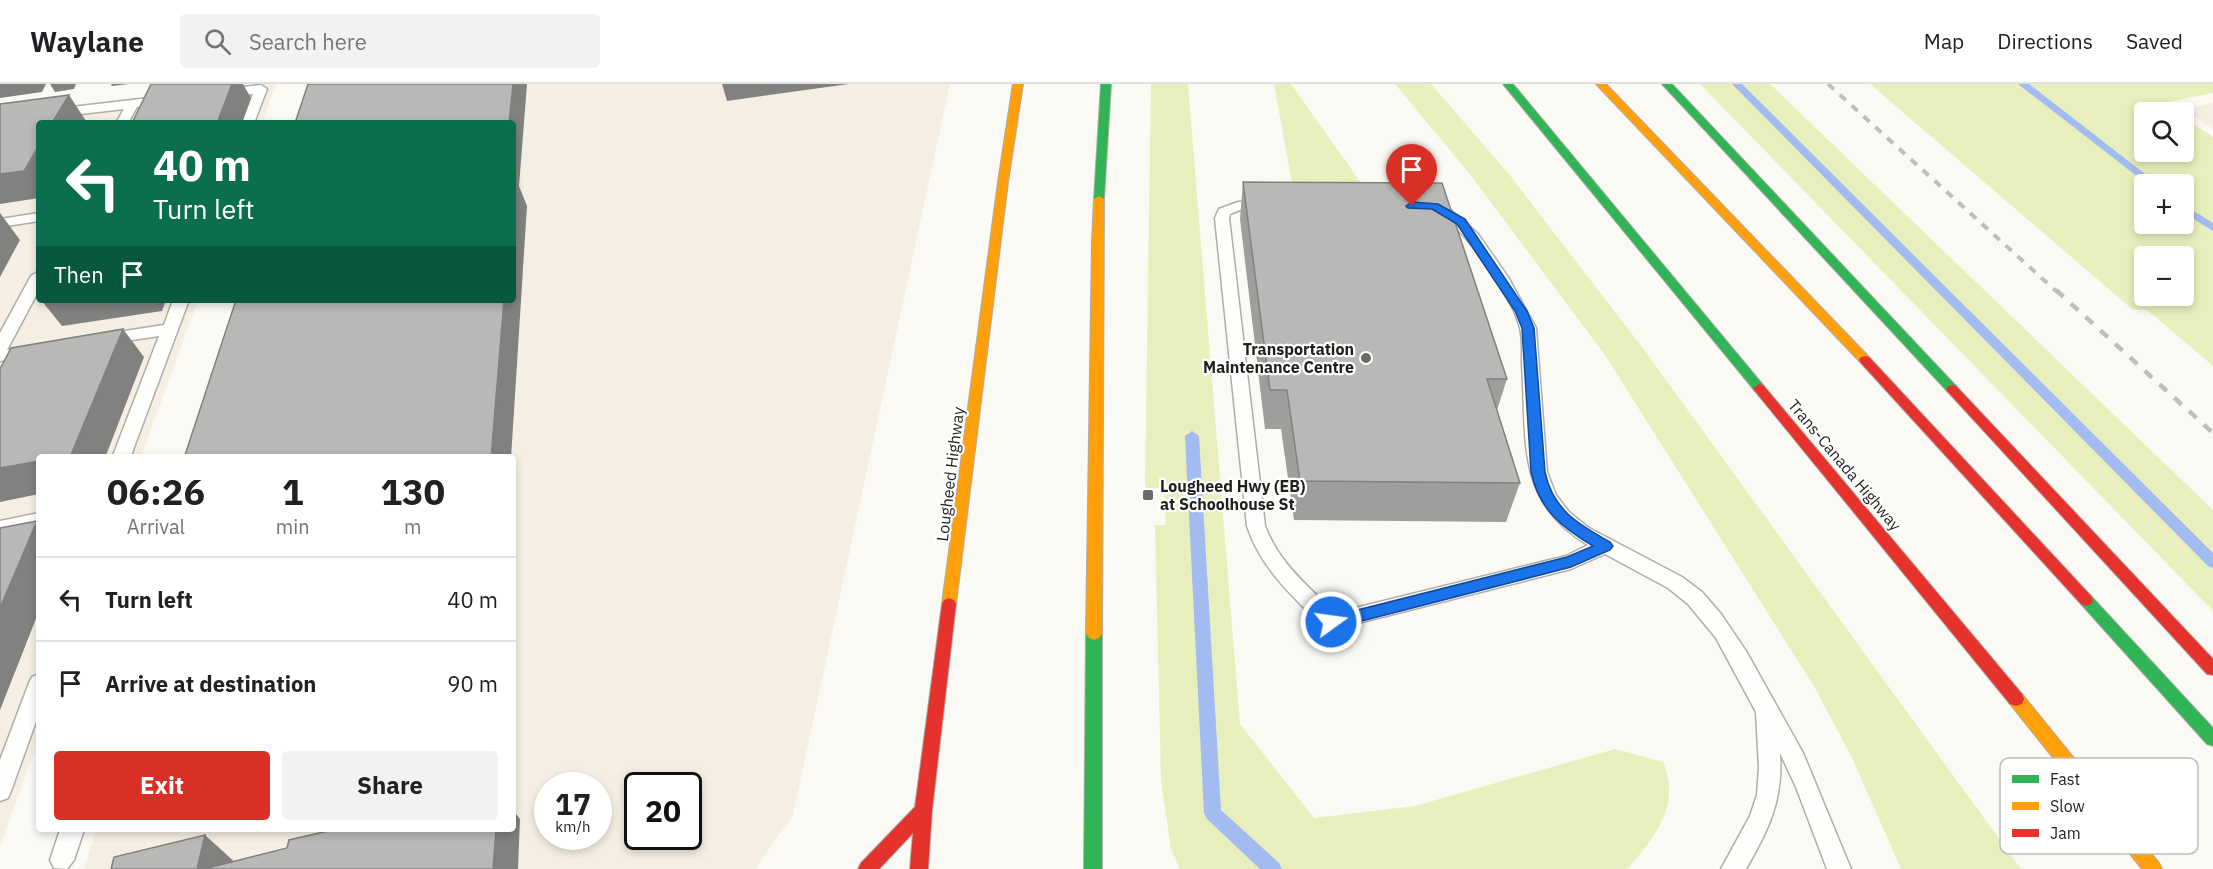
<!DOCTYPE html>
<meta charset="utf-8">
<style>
:root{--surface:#fff;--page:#f2f2f2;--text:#202124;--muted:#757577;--line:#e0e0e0;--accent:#d93025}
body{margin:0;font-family:"IBM Plex Sans",sans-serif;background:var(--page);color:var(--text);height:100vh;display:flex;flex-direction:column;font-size:22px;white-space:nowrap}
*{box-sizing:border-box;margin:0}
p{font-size:20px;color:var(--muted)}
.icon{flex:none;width:33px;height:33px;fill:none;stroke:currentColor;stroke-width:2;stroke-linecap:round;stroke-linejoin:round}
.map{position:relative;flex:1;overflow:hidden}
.side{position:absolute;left:36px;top:370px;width:480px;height:378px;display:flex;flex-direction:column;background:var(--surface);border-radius:6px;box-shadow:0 3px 9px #0003}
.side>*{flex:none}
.top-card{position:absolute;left:36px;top:36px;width:480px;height:183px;border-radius:6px;box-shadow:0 3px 9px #0003;background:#0b6e4f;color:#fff;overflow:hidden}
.tools{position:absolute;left:2134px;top:18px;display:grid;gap:12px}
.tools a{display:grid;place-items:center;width:60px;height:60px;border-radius:6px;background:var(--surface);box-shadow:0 3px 9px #0003;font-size:30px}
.speed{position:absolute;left:534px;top:688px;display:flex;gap:12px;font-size:30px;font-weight:700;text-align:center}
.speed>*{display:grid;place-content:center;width:78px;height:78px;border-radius:50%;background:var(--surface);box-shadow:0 3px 9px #0003;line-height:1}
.speed small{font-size:15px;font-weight:400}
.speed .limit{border:3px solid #111;border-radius:9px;background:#fff;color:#111}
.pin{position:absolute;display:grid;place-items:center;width:51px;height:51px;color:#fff;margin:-62px -26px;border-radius:50% 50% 50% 0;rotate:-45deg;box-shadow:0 0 6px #0007}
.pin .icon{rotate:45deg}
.me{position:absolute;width:66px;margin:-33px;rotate:76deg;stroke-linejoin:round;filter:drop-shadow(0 0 4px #0008)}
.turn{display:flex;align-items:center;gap:21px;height:126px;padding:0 18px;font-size:27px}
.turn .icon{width:78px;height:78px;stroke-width:2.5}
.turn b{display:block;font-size:42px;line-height:51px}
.then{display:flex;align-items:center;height:57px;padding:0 18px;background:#0003;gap:12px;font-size:22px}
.eta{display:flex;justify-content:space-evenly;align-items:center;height:102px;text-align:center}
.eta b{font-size:36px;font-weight:800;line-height:42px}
.button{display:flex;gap:12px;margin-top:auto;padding:12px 18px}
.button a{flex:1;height:69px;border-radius:6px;background:var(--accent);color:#fff;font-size:24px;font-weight:800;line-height:69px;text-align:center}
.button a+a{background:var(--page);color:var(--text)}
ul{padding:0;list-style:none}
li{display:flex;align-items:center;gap:18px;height:84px;padding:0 18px;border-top:2px solid var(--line)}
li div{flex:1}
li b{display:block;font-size:22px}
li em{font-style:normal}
header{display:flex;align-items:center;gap:36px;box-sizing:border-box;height:84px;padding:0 30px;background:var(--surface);border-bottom:2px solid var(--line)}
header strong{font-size:28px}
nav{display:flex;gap:33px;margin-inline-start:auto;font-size:21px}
.search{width:420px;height:54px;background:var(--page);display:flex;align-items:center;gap:15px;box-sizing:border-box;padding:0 21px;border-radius:6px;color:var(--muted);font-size:22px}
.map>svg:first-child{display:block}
.built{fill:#f5efe3;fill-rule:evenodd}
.green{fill:#e8efbc;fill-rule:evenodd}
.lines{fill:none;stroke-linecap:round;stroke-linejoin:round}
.stream{fill:#a2bbf1;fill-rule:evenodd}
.lane-casing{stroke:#aeada9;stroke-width:3}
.fast-casing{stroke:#aeada9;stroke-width:2}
.slow-casing{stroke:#aeada9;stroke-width:2}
.jam-casing{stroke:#aeada9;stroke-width:2}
.lane{fill:#fefefd;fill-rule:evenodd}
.fast{fill:#30b455;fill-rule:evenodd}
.slow{fill:#ff9f0a;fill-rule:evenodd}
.jam{fill:#e5322d;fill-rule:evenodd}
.rail-far1{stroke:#bfbebd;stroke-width:4;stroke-dasharray:8 8;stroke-linecap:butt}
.rail{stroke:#bfbebd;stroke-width:4.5;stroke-dasharray:10 10;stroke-linecap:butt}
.wall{fill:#9e9e9d}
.shaded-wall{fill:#818180}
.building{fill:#b8b8b7;stroke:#818180;stroke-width:1.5}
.route{fill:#1a73e8;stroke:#114b97;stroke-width:1.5}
.poi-dot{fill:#6d6b67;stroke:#fff;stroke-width:2}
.labels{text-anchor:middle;stroke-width:4.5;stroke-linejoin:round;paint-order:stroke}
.poi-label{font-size:16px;font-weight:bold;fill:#211f1b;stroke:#fff;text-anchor:end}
.street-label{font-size:16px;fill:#211f1b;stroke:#fff}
.key{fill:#fff;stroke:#bcbcbb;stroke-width:1.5}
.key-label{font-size:16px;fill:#211f1b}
</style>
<header>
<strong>Waylane</strong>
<div class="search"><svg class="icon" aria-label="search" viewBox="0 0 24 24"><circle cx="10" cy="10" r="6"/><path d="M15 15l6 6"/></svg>Search here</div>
<nav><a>Map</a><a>Directions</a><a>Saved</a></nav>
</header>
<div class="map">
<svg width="2213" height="785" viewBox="0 0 2213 785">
<rect width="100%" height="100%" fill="#fbf9f4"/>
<!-- built -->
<g class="built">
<path d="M 257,0 L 276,0 L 262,39 L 39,39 L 39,216 L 198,216 L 141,373 L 39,374 L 39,655 L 0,762 L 0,36 Z"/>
<path d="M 445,0 L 950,0 L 793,731 L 755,785 L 84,785 L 96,746 L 513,746 L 513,374 L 212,373 L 513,216 L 513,39 ZM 548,702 L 598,702 L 598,753 L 548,753 ZM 638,702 L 688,702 L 688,753 L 638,753 Z"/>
<path d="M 2213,19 L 2213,45 L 2182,25 Z"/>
</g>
<!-- green -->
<g class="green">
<path d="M 1151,0 L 1188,0 L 1240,640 L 1314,734 L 1415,722 L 1615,665 L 1663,678 C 1682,720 1654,755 1627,785 L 1180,785 L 1171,765 L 1161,696 L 1155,441 L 1166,441 L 1164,404 L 1146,404 L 1145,399 Z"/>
<path d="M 1274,0 L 1291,0 L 1361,99 L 1292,99 Z"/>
<path d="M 1395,0 L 1431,0 L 1508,89 L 1642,263 L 2021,785 L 1901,785 L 1853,676 L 1815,604 L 1605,271 L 1469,89 Z"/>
<path d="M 1700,0 L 1770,0 L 2213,426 L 2213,527 Z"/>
<path d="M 1870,0 L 2213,0 L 2213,9 L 2163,19 L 2177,28 L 2145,28 L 2145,68 L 2184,68 L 2184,34 L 2213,53 L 2213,282 L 2147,226 L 2132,225 ZM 2145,100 L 2184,100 L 2184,140 L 2145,140 ZM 2145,172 L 2184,172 L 2184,212 L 2145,212 Z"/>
</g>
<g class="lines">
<!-- stream -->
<g class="stream">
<path d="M 1732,0 L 1742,0 L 2213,469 L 2213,484 L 2208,482 Z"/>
<path d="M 2018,0 L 2029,0 L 2158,100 L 2147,100 Z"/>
<path d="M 2184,121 L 2213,139 L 2213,147 L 2184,129 Z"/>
<path d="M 1192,347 L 1199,352 L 1221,726 L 1279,779 L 1282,785 L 1260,785 L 1207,735 L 1204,729 L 1185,352 Z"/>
</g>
<!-- lane casing -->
<g class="lane-casing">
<g id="lane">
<path d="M 261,1 L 267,5 L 254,39 L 242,39 L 253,10 L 223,13 L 217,9 L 223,5 Z"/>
<path d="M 166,12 L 170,13 L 172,16 L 170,19 L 137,23 L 128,39 L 116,39 L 124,25 L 55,33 L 49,29 L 55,25 Z"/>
<path d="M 1265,117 L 1270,118 L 1272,121 L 1270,124 L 1240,126 L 1230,130 L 1229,134 L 1265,442 C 1279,479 1308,502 1335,529 L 1566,472 L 1588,461 C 1515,418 1527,355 1522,280 C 1522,269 1523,255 1520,244 C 1513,215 1475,161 1453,141 C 1444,133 1428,128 1423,122 L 1430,118 L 1448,124 L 1478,150 L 1508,193 L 1536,244 L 1547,388 L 1556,411 L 1569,428 L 1589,444 L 1682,493 L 1702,508 L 1721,530 L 1746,567 L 1803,669 L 1851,785 L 1827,785 L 1796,703 L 1780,669 C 1783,717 1769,745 1746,785 L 1721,785 L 1750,732 L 1757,711 L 1759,684 L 1756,628 L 1716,554 L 1688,520 L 1668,504 L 1605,470 L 1571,485 L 1331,546 L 1324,544 C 1293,512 1261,485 1247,442 L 1215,134 L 1219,125 L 1238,118 Z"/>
<path d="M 39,129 L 39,137 L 0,143 L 0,135 Z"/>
<path d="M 39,187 L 39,206 L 7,266 L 31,262 L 37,263 L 39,267 L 37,271 L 0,277 L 0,249 L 31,192 Z"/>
<path d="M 173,216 L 189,216 L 130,374 L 112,374 L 159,252 L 105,260 L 97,255 L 105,250 L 164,241 Z"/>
<path d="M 39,429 L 39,443 L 0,451 L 0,437 Z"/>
<path d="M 39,590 L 39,629 L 11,707 L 8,714 L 0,717 L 0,676 L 29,599 L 32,593 Z"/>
<path d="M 60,746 L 84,746 L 74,776 L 67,785 L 54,784 L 50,776 Z"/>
</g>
</g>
<!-- fast casing -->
<g class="fast-casing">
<g id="fast">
<path d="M 1101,0 L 1111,0 L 1104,115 L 1099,118 L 1094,115 Z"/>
<path d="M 1503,0 L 1513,0 L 1763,301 L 1765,304 L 1763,307 L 1755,307 Z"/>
<path d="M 1662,0 L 1672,0 L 1956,302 L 1958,305 L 1956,308 L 1948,308 Z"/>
<path d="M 2086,510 L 2091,512 L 2213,644 L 2213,662 L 2207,660 L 2081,520 L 2079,516 L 2081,512 Z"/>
<path d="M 1094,544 L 1099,546 L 1102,550 L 1102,785 L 1084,785 L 1086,550 L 1089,546 Z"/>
</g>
</g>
<!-- slow casing -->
<g class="slow-casing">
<g id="slow">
<path d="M 1013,0 L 1023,0 L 1008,98 L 956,520 L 954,524 L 949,526 L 944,524 L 942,520 L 998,98 Z"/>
<path d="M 1596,0 L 1606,0 L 1869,273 L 1871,276 L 1869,279 L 1861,279 Z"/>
<path d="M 1099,112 L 1104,115 L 1102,550 L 1099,554 L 1094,556 L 1089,554 L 1086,550 L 1092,158 L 1094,115 Z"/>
<path d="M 2016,608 L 2022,610 L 2159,779 L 2162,785 L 2142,785 L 2010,620 L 2008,615 L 2010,610 Z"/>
</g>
</g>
<!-- jam casing -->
<g class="jam-casing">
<g id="jam">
<path d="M 1865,272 L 1869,273 L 2091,512 L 2093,516 L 2091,520 L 2086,522 L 2081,520 L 1861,279 L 1859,276 L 1861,273 Z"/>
<path d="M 1759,300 L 1763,301 L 2022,610 L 2024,615 L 2022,620 L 2016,622 L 2010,620 L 1755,307 L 1753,304 Z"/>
<path d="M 1952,301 L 1956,302 L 2213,575 L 2213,591 L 2207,590 L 1948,308 L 1946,305 L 1948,302 Z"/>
<path d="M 949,514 L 954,516 L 956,520 L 932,726 L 928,785 L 910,785 L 913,749 L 879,785 L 858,785 L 861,779 L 915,723 L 942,520 L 944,516 Z"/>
</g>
</g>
<!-- lane -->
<use href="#lane" class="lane"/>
<!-- fast -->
<use href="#fast" class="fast"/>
<!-- slow -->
<use href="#slow" class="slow"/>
<!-- jam -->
<use href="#jam" class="jam"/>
<!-- rail-far1 -->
<path class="rail-far1" d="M 1828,0 L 2057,208"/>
<!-- rail -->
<path class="rail" d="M 2056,206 L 2213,349"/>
</g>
<!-- wall -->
<path class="wall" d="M 1243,98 L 1507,295 L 1497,326 L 1520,399 L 1506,438 L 1294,436 L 1281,345 L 1265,345 L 1240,135 Z"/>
<!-- shaded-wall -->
<g class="shaded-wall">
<path d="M 0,0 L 46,0 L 42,8 L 0,14 Z"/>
<path d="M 50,0 L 76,0 L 74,5 L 55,8 Z"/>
<path d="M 111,0 L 129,0 L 112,2 Z"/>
<path d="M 232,0 L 243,0 L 251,14 L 242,39 L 217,39 Z"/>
<path d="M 513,0 L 527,0 L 519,102 L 527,122 L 511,374 L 491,374 L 504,216 L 513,216 L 513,39 L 509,39 Z"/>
<path d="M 722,0 L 849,0 L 727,17 Z"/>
<path d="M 69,11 L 86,37 L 85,39 L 52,39 Z"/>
<path d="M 39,61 L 39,114 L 0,120 L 0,90 Z"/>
<path d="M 0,129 L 20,156 L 0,193 Z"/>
<path d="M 41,216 L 166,216 L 162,227 L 62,242 Z"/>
<path d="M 123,245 L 144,273 L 105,374 L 58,374 Z"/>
<path d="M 39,377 L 39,410 L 0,418 L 0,384 Z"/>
<path d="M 37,437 L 39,439 L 39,527 L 0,626 L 0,524 Z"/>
<path d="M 513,726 L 520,735 L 518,785 L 493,785 L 496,746 L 513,746 Z"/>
<path d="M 205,751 L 238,781 L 237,785 L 197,785 Z"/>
</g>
<!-- building -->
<g class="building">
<path d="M 151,0 L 232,0 L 217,39 L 132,39 Z"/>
<path d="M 308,0 L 513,0 L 509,39 L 295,39 Z"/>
<path d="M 69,11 L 52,39 L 39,39 L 39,61 L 24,87 L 0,90 L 0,20 Z"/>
<path d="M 513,90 L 514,90 L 513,108 Z"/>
<path d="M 1243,98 L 1442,99 L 1507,295 L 1487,295 L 1520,399 L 1300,397 L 1287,306 L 1270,306 Z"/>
<path d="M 236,216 L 504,216 L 491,374 L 184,374 Z"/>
<path d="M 123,245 L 71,371 L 58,374 L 39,374 L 39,377 L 0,384 L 0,285 L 11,264 Z"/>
<path d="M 37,437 L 0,524 L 0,444 Z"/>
<path d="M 332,746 L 496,746 L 493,785 L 204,785 L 287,764 L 289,756 Z"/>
<path d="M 205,751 L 197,785 L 111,785 L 114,773 Z"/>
</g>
<!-- route -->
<path class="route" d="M 1412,118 L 1438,120 L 1465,135 L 1527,227 L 1534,244 L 1545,388 C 1553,426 1578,440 1610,458 L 1613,462 L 1610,466 L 1571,483 L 1331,545 L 1326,543 L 1324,538 L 1326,534 L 1567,473 L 1593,462 C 1561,443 1539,425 1531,388 L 1522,244 L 1515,227 L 1457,140 L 1432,125 L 1408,124 L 1406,122 Z"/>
<!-- markers -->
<g class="poi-dot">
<circle cx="1366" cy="274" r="6"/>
<rect x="1142" y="405" width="12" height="12" rx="3"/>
</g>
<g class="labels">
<!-- poi labels -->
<g class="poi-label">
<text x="1354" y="271">Transportation<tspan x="1354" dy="18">Maintenance Centre</tspan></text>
<text x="1160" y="408" text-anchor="start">Lougheed Hwy (EB)<tspan x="1160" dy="18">at Schoolhouse St</tspan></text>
</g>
<!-- street labels -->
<g class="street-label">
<text transform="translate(1845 381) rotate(50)" y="6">Trans-Canada Highway</text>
<text transform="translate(950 390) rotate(-83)" y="6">Lougheed Highway</text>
</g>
</g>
<!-- legend -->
<rect x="2000" y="674" width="198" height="96" rx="9" class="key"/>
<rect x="2012" y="691" width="27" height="8" fill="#30b455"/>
<rect x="2012" y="718" width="27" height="8" fill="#ff9f0a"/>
<rect x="2012" y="745" width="27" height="8" fill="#e5322d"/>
<g class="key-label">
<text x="2050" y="701">Fast</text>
<text x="2050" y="728">Slow</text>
<text x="2050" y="755">Jam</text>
</g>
</svg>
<div class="tools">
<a><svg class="icon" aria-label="search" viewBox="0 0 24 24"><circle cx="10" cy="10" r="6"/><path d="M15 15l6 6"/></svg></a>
<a>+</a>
<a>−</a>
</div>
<div class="speed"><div>17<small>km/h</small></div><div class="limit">20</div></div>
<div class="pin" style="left:1412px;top:122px;background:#d93025"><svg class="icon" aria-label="arrive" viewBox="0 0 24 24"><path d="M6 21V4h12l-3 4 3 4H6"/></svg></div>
<svg class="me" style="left:1331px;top:538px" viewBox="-20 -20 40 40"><circle r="17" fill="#1a73e8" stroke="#fff" stroke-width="3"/><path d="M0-11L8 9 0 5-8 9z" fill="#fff"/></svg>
<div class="top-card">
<div class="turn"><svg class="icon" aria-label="left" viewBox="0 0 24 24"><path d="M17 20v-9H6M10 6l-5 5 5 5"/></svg><div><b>40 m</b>Turn left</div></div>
<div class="then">Then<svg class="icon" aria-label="arrive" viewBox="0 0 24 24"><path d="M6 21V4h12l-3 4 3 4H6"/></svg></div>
</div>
<section class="side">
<div class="eta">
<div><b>06:26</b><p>Arrival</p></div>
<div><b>1</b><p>min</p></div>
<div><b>130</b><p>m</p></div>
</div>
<ul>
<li><svg class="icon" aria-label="left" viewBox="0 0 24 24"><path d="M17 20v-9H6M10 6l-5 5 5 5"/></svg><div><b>Turn left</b></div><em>40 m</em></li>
<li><svg class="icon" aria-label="arrive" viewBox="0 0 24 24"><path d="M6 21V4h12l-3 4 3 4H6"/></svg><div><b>Arrive at destination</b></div><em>90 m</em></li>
</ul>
<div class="button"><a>Exit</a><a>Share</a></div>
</section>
</div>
